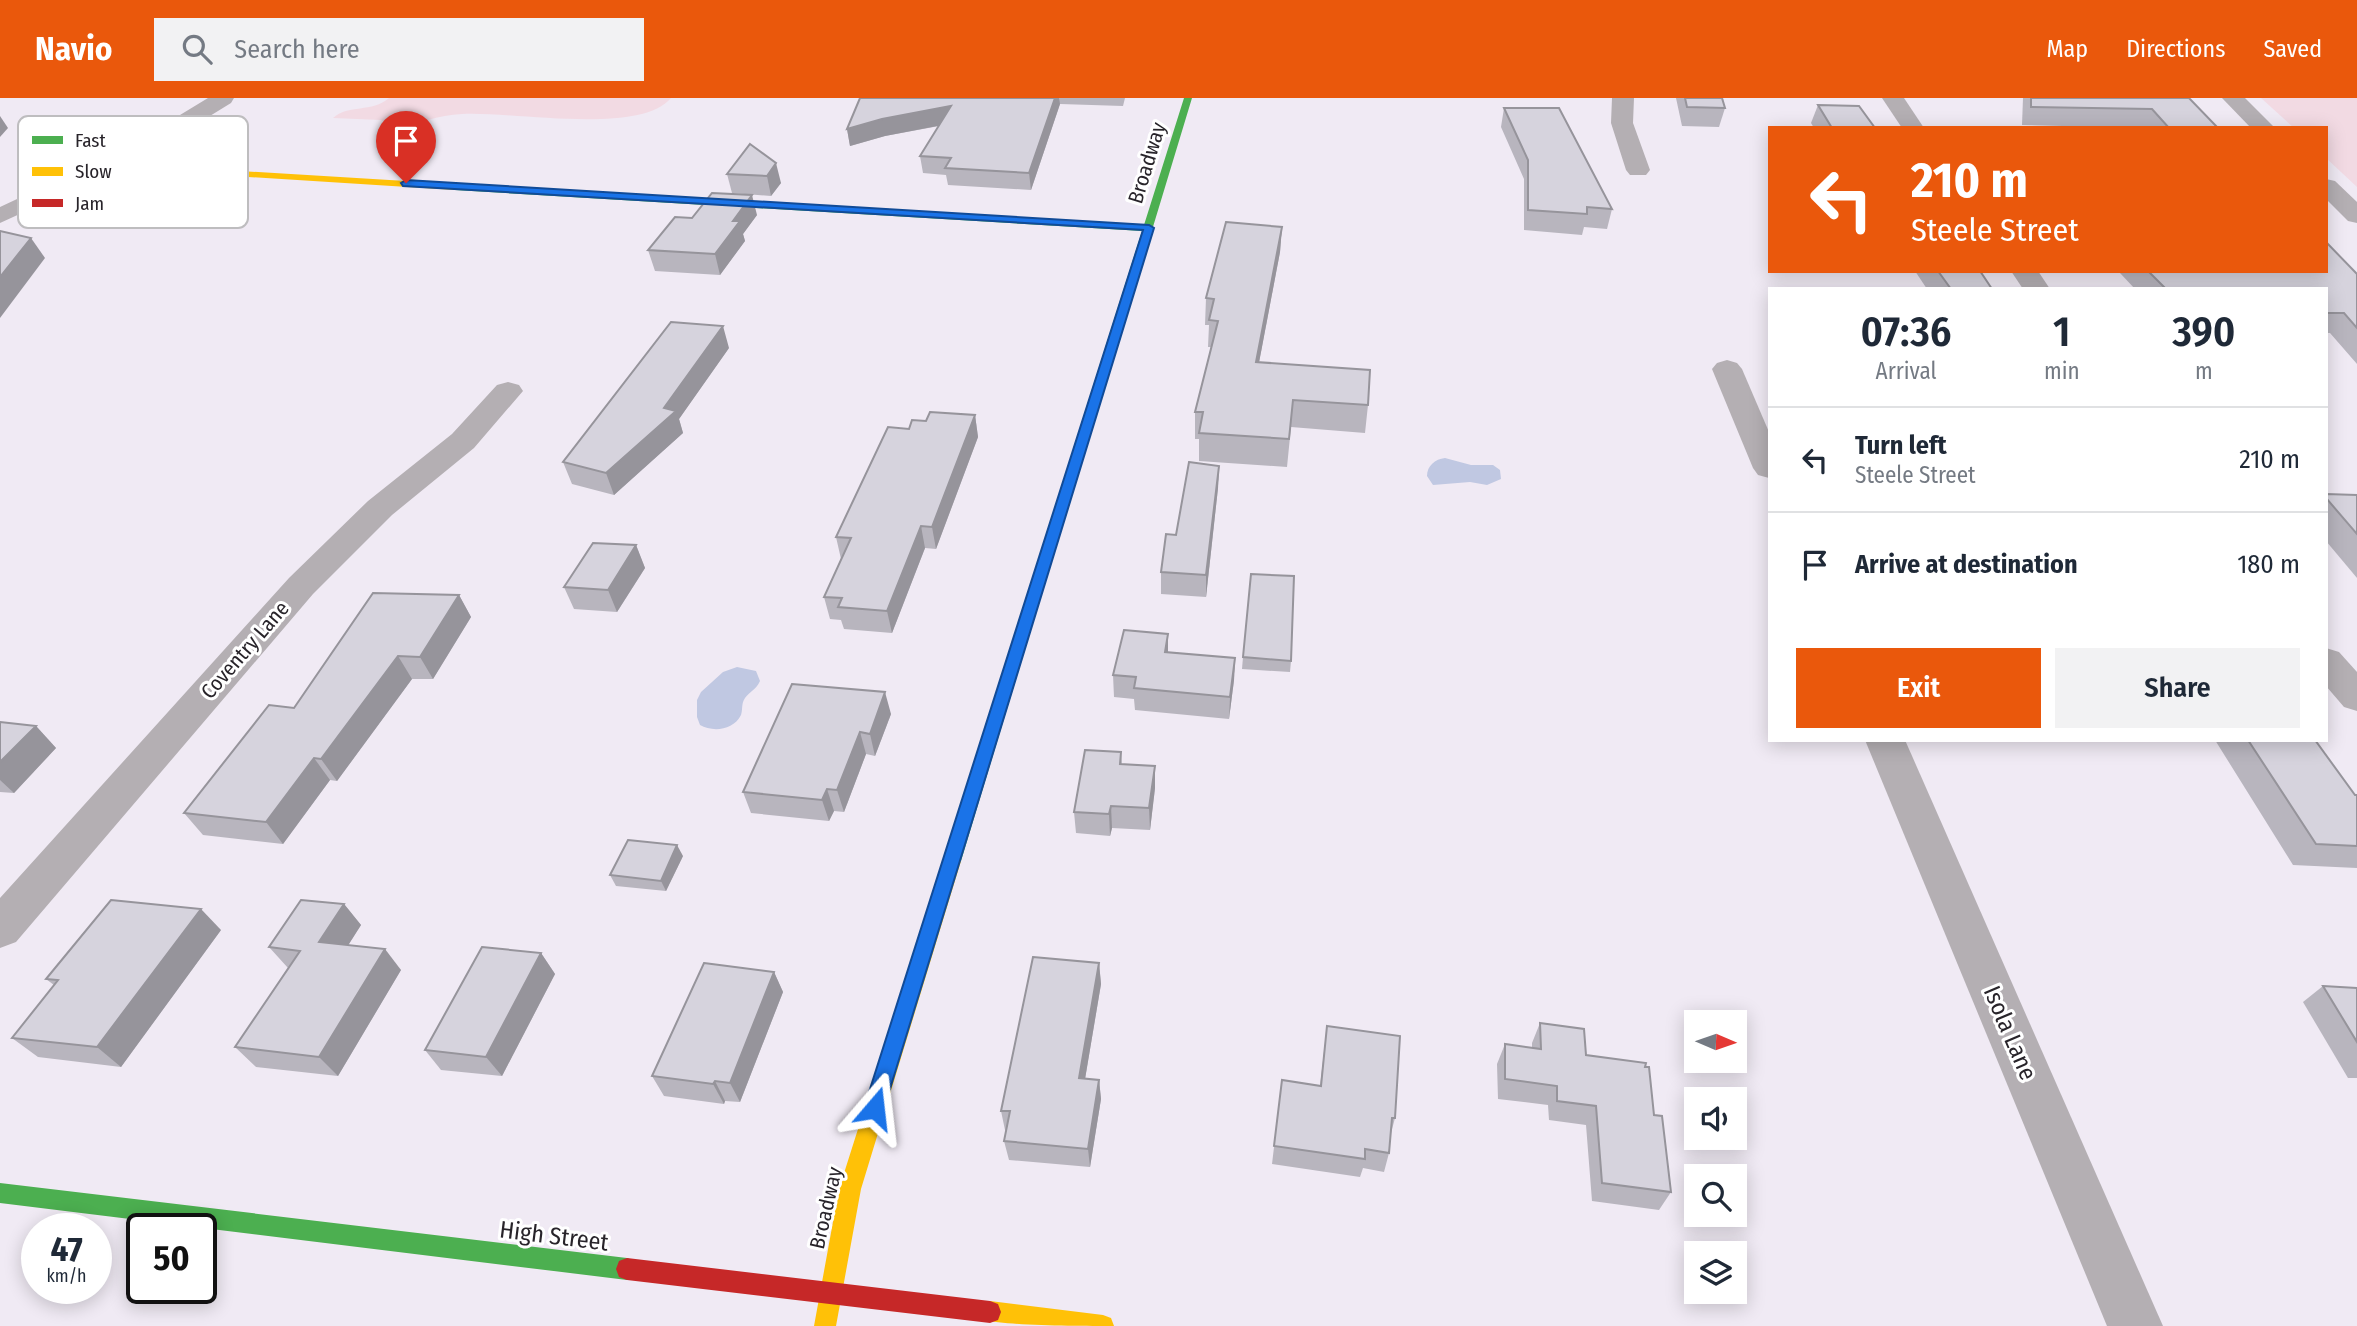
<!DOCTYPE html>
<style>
:root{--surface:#fff;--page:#f2f2f3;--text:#1f2937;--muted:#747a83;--line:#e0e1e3;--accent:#ea580c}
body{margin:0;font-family:"Fira Sans Condensed",sans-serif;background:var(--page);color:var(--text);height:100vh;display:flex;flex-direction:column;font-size:26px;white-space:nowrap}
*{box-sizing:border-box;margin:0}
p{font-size:23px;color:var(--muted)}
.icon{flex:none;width:38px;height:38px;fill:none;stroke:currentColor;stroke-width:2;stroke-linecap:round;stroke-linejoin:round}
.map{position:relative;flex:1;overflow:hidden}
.details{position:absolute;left:1768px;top:189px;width:560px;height:455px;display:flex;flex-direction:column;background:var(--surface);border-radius:0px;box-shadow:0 4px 18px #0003}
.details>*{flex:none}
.banner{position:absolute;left:1768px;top:28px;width:560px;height:147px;border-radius:0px;box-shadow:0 4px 18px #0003;background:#ea580c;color:#fff;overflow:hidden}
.needle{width:46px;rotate:92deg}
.tools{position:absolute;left:1684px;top:912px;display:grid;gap:14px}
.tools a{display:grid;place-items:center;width:63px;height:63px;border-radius:0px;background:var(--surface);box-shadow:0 4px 18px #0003;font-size:35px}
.speed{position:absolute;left:21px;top:1115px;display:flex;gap:14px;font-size:35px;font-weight:700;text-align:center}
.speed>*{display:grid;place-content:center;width:91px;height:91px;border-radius:50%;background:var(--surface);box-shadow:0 4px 18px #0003;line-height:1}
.speed small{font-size:18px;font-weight:400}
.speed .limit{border:4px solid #111;border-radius:10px;background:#fff;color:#111}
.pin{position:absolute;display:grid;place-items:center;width:60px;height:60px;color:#fff;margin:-72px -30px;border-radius:50% 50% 50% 0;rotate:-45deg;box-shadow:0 0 7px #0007}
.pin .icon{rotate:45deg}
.me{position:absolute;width:77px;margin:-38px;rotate:17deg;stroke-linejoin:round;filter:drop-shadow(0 0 5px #0008)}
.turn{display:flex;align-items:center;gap:24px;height:147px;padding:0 28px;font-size:32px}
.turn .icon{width:91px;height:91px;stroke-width:2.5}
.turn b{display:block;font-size:49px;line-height:60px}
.eta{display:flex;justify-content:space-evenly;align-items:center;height:119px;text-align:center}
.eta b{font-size:42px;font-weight:600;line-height:49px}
.action{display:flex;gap:14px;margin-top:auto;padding:14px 28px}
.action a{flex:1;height:80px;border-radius:0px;background:var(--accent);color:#fff;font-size:28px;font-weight:600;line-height:80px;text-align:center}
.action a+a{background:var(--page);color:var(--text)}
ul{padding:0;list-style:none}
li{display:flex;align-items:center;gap:21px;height:105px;padding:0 28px;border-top:2px solid var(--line)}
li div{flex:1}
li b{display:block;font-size:26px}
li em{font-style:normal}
header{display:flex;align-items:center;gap:42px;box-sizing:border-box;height:98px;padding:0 35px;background:var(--accent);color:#fff}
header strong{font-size:33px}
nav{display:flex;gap:38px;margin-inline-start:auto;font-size:24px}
.search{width:490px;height:63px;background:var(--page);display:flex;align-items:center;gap:18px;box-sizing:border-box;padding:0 24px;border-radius:0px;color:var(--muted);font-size:26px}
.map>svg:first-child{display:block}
.green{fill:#f2dae3}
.water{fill:#c0c8e2}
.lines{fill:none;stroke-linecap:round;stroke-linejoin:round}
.street{fill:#b4afb3;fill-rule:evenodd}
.fast{fill:#4caf50;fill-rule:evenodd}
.slow{fill:#ffc107;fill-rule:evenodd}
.jam{fill:#c62828;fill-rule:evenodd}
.wall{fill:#b8b5be}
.shaded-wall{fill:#96949b}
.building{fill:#d6d3dd;stroke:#96949b;stroke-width:2}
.route{fill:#1a73e8;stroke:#114b97;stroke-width:2}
.labels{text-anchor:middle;stroke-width:6;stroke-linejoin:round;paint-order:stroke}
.street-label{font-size:21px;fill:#28242a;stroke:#fff}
.near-street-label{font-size:24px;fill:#28242a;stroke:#fff}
.key{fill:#fff;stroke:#bebdbf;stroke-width:2}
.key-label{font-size:19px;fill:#28242a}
</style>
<header>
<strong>Navio</strong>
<div class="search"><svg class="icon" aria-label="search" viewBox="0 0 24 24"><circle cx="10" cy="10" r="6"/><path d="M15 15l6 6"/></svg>Search here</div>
<nav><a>Map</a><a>Directions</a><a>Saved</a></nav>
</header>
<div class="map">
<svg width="2357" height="1228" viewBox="0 0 2357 1228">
<rect width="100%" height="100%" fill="#f0eaf4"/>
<!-- green -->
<g class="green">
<path d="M 389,0 L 671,0 C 639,38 512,13 462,16 C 438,17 418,26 394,29 L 381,22 L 333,20 C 348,6 372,15 389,0 Z"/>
<path d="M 2261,0 L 2357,0 L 2357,89 L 2326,60 L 2326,30 L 2294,30 Z"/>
</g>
<!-- water -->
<g class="water">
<path d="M 1445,360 L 1471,367 L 1493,367 L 1500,372 L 1501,381 L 1487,387 L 1470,384 L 1433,387 L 1427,378 C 1427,368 1435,361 1445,360 Z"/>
<path d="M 737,569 L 756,573 L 760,583 C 756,592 750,593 745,600 C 741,606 743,611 741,617 C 733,633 712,634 700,627 L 697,619 L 697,602 L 701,594 L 723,574 Z"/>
</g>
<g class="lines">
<!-- street -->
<g class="street">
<path d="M 208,0 L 234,0 L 231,5 L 140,61 L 0,125 L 0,109 L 124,51 Z"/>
<path d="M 1612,0 L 1634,0 L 1633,25 L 1650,72 L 1646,77 L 1630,77 L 1626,72 L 1611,25 Z"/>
<path d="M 1882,0 L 1904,0 L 1924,30 L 1902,30 Z"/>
<path d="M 2222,0 L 2245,0 L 2275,30 L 2251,30 Z"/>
<path d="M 2326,81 L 2335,83 L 2357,104 L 2357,125 L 2348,123 L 2326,101 Z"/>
<path d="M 2011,173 L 2038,173 L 2050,191 L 2023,191 Z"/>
<path d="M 1727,262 L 1737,265 L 1742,271 L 1769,334 L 1769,380 L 1758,377 L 1753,370 L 1712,271 L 1717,265 Z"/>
<path d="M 508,284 L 519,287 L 523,293 L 474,350 L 392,417 L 313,496 L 16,844 L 0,850 L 0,800 L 289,480 L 368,403 L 452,336 L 497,287 Z"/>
<path d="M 2326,550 L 2339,554 L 2357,574 L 2357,613 L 2344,609 L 2326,588 Z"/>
<path d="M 1865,642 L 1905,642 L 2163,1228 L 2107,1228 Z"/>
</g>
<!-- fast -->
<g class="fast">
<path d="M 1184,0 L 1192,0 L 961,763 L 958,768 L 952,770 L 946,768 L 943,763 L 1142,133 L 455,92 L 450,89 L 455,86 L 1144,127 Z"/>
<path d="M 0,1085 L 627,1160 L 635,1163 L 638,1171 L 635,1179 L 627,1182 L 0,1105 Z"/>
</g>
<!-- slow -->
<g class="slow">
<path d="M 110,65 L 455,86 L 460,89 L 455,92 L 107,70 L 107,66 Z"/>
<path d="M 952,756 L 958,758 L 961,763 L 861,1091 L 836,1228 L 814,1228 L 839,1091 L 943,763 L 946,758 Z"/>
<path d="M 990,1203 L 1103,1217 L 1111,1220 L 1114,1228 C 1079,1228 1013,1228 982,1222 L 979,1214 L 982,1206 Z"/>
</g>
<!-- jam -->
<path class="jam" d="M 627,1160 L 990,1203 L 998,1206 L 1001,1214 L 998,1222 L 990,1225 L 627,1182 L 619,1179 L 616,1171 L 619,1163 Z"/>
</g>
<!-- wall -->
<g class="wall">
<path d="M 860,0 L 1125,0 L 1123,8 L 1060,6 L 1031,92 L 948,87 L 946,77 L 923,75 L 920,58 L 939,28 L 885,38 L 850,48 L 847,31 Z"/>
<path d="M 1676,0 L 1722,0 L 1725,10 L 1719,29 L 1682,28 Z"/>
<path d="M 2023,0 L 2189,0 L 2218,30 L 2143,30 L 2022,27 Z"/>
<path d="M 1818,7 L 1875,30 L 1814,30 L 1811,25 Z"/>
<path d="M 1504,10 L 1612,111 L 1607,131 L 1584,129 L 1582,137 L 1524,132 L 1524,81 L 1501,29 Z"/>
<path d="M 750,46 L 781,85 L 771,98 L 732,95 L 727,76 Z"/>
<path d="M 757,117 L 743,136 L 745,143 L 720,177 L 655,173 L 648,152 L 692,120 Z"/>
<path d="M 1282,129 L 1280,154 L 1259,264 L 1368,307 L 1365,335 L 1291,329 L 1287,369 L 1199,363 L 1199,341 L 1195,341 L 1195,314 L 1211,249 L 1208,249 L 1209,227 L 1205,227 L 1206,200 Z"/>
<path d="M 1915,173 L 1980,173 L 1992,191 L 1927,191 Z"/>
<path d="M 2122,173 L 2357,176 L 2357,266 L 2330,235 L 2326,235 L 2326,191 L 2135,191 L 2120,175 Z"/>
<path d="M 729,250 L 679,321 L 683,335 L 614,397 L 572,386 L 563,364 Z"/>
<path d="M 975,317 L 978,339 L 936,451 L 925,450 L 892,535 L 844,531 L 841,522 L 830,521 L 824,499 L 841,461 L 836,439 L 926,323 Z"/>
<path d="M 1219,368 L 1218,390 L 1206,499 L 1161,496 L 1161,474 L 1176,437 Z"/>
<path d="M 2326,396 L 2357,397 L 2357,480 L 2326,443 Z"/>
<path d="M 636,447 L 645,470 L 617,514 L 574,511 L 564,489 Z"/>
<path d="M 459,497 L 471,519 L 433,581 L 412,581 L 337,683 L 330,682 L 283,746 L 203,737 L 184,715 L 294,610 Z"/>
<path d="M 1168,554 L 1235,560 L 1234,582 L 1229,621 L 1135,612 L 1134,601 L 1114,599 L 1113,577 Z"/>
<path d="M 1243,559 L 1291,563 L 1290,574 L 1242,571 Z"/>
<path d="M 891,616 L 875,658 L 866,656 L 844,714 L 834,713 L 829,723 L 751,715 L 743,694 Z"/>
<path d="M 0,624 L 36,628 L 56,650 L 14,695 L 0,694 Z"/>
<path d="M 2215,642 L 2315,642 L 2355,697 L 2357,697 L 2357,770 L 2293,767 Z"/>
<path d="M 1121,654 L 1122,666 L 1155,690 L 1150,732 L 1112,730 L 1110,738 L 1076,735 L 1074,714 Z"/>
<path d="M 683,758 L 666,793 L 616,788 L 610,777 Z"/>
<path d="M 344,806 L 361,827 L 348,847 L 401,872 L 338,978 L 256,969 L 235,949 L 288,870 L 269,849 Z"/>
<path d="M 221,832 L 121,969 L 38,959 L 12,940 L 54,887 L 46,881 Z"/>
<path d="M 541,855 L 555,876 L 502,978 L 441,972 L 425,952 Z"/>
<path d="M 1099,865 L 1101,886 L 1085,981 L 1099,982 L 1101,1001 L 1090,1069 L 1009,1062 L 1004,1043 L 1007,1032 L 1005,1032 L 1001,1013 Z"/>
<path d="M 774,874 L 783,894 L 740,1004 L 725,1003 L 724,1006 L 664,998 L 652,978 Z"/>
<path d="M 2323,888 L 2357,890 L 2357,980 L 2348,980 L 2303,904 Z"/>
<path d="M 1540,925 L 1586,957 L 1645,969 L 1654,1017 L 1671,1094 L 1659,1112 L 1592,1103 L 1586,1027 L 1549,1022 L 1548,1007 L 1498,1001 L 1497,966 L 1505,946 L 1532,950 L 1532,945 Z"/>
<path d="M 1327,928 L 1395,1020 L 1391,1035 L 1389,1055 L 1384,1074 L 1363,1070 L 1360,1079 L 1272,1066 L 1282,982 L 1320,988 Z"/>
</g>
<!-- shaded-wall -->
<g class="shaded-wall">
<path d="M 1055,0 L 1059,0 L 1060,6 L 1031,92 L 1029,75 Z"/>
<path d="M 951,8 L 953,25 L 885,38 L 850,48 L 847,31 L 882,21 Z"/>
<path d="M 0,18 L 8,30 L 0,39 Z"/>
<path d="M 776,65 L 781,85 L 771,98 L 767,78 Z"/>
<path d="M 752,97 L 757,117 L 743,136 L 745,143 L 720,177 L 715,156 L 733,123 Z"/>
<path d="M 1282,129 L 1280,154 L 1254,291 L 1256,264 Z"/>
<path d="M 31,140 L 45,160 L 0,220 L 0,179 Z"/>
<path d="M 723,228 L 729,250 L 679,321 L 683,335 L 614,397 L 606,375 L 664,310 Z"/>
<path d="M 975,317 L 978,339 L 936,451 L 932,429 Z"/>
<path d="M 1219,368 L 1218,390 L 1206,499 L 1206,477 Z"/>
<path d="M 921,428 L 925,450 L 892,535 L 887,513 Z"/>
<path d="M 636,447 L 645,470 L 617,514 L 608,492 Z"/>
<path d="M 459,497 L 471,519 L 433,581 L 420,559 Z"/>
<path d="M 1168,536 L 1168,558 L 1165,554 Z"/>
<path d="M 398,558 L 412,581 L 337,683 L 321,661 Z"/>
<path d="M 1235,560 L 1234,582 L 1229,621 L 1230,599 Z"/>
<path d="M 885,594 L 891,616 L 875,658 L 870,636 Z"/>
<path d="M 36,628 L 56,650 L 14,695 L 0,682 L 0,664 Z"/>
<path d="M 860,634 L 866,656 L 844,714 L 837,692 Z"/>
<path d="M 314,660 L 330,682 L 283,746 L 266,724 Z"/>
<path d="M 1155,668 L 1155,690 L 1150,732 L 1149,710 Z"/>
<path d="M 827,691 L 834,713 L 829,723 L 822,702 Z"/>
<path d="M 1111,708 L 1112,730 L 1110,738 L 1109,716 Z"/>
<path d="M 677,747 L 683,758 L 666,793 L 661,783 Z"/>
<path d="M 344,806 L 361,827 L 337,865 L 319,844 Z"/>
<path d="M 201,811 L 221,832 L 121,969 L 97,949 Z"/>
<path d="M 385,851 L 401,872 L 338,978 L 319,959 Z"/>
<path d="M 541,855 L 555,876 L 502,978 L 486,959 Z"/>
<path d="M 1099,865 L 1101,886 L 1082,999 L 1079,980 Z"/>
<path d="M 774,874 L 783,894 L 740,1004 L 730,985 Z"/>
<path d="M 1099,982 L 1101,1001 L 1090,1069 L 1088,1051 Z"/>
<path d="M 715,983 L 725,1003 L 724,1006 L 713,986 Z"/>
</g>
<!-- building -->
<g class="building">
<path d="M 860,0 L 1055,0 L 1029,75 L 945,70 L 951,60 L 920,58 L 951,8 L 882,21 L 847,31 Z"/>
<path d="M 1685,0 L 1722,0 L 1725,10 L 1687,9 Z"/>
<path d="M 2031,0 L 2189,0 L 2218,30 L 2169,30 L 2152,11 L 2031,9 Z"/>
<path d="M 1818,7 L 1859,8 L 1875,30 L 1832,30 Z"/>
<path d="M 1504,10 L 1559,10 L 1612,111 L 1587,109 L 1587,116 L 1528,112 L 1528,62 Z"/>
<path d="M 750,46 L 776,65 L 767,78 L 727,76 Z"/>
<path d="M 712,95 L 752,97 L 733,123 L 740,123 L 715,156 L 648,152 L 675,119 L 692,120 Z"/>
<path d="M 1226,124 L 1282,129 L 1256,264 L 1370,272 L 1368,307 L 1293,302 L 1289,341 L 1199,335 L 1203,314 L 1195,314 L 1218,223 L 1209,222 L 1214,201 L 1206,200 Z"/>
<path d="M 0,133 L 31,140 L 0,179 Z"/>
<path d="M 2326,144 L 2357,176 L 2357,230 L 2344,215 L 2326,215 L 2326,191 L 2166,191 L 2148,173 L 2326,173 Z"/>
<path d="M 1938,173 L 1980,173 L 1992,191 L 1951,191 Z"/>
<path d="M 671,224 L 723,228 L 664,310 L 676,313 L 606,375 L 563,364 Z"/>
<path d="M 930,314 L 975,317 L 932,429 L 921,428 L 887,513 L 838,509 L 842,500 L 824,499 L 851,440 L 836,439 L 888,329 L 909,331 L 912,322 L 926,323 Z"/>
<path d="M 1189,364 L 1219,368 L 1206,477 L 1161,474 L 1166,436 L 1176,437 Z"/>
<path d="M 2326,396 L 2357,397 L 2357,436 L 2326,400 Z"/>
<path d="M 593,445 L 636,447 L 608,492 L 564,489 Z"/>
<path d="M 1251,476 L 1294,478 L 1291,563 L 1243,559 Z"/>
<path d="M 373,495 L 459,497 L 420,559 L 398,558 L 321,661 L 314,660 L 266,724 L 184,715 L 269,607 L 294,610 Z"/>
<path d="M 1124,532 L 1168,536 L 1165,554 L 1235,560 L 1230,599 L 1134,590 L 1136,579 L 1113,577 Z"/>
<path d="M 792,586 L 885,594 L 870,636 L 860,634 L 837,692 L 827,691 L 822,702 L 743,694 Z"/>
<path d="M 0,624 L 36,628 L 0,664 Z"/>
<path d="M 2248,642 L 2315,642 L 2355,697 L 2357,697 L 2357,748 L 2316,746 Z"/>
<path d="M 1085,652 L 1121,654 L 1120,666 L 1155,668 L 1149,710 L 1111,708 L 1109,716 L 1074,714 Z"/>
<path d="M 628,742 L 677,747 L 661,783 L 610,777 Z"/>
<path d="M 111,802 L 201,811 L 97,949 L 12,940 L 58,882 L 46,881 Z"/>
<path d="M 301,802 L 344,806 L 319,844 L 385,851 L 319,959 L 235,949 L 300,853 L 269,849 Z"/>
<path d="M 482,849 L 541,855 L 486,959 L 425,952 Z"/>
<path d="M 1033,859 L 1099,865 L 1079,980 L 1099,982 L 1088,1051 L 1004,1043 L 1010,1013 L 1001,1013 Z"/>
<path d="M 704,865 L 774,874 L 730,985 L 715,983 L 713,986 L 652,978 Z"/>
<path d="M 2323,888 L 2357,890 L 2357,944 Z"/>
<path d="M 1540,925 L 1584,931 L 1586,957 L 1646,965 L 1645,969 L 1649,969 L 1654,1017 L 1662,1018 L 1671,1094 L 1602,1085 L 1596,1008 L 1557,1003 L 1557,988 L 1505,981 L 1505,946 L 1541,951 Z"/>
<path d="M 1327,928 L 1400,938 L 1395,1020 L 1392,1020 L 1389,1055 L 1365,1051 L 1365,1061 L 1274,1048 L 1282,982 L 1321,988 Z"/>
</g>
<!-- route -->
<path class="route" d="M 406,82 L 1149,127 L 1154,130 L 882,1017 L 875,1020 L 867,1017 L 864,1010 L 1143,132 L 403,88 L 401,85 Z"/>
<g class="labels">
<!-- street labels -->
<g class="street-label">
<text transform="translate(1147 65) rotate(-73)" y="7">Broadway</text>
<text transform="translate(245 552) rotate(-49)" y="7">Coventry Lane</text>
<text transform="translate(826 1110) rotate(-77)" y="7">Broadway</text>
</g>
<!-- near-street labels -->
<g class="near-street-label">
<text transform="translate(2010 935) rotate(67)" y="8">Isola Lane</text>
<text transform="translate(554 1138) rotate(7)" y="8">High Street</text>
</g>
</g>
<!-- legend -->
<rect x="18" y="18" width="230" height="112" rx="10" class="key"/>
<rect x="32" y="38" width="31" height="8" fill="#4caf50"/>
<rect x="32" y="69" width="31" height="9" fill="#ffc107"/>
<rect x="32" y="101" width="31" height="8" fill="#c62828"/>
<g class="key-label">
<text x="75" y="49">Fast</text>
<text x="75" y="80">Slow</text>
<text x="75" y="112">Jam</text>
</g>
</svg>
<div class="tools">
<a><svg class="needle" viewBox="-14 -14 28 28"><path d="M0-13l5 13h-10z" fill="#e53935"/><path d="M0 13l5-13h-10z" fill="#747a83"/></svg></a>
<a><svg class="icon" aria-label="sound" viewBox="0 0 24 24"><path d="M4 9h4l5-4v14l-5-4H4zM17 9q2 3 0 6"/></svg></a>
<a><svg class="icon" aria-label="search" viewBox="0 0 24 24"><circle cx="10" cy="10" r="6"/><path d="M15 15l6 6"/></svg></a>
<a><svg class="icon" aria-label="layers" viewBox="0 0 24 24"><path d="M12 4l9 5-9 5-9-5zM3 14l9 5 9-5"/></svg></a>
</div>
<div class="speed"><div>47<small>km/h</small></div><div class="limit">50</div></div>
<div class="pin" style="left:406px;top:85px;background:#d93025"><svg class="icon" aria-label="arrive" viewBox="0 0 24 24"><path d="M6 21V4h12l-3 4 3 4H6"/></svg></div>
<svg class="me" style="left:875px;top:1010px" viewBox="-20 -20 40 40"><path d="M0-17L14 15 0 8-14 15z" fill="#1a73e8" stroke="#fff" stroke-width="4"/></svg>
<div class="banner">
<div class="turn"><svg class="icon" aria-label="left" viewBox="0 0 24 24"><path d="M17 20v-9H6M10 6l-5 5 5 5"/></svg><div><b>210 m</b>Steele Street</div></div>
</div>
<section class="details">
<div class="eta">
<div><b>07:36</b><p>Arrival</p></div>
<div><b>1</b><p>min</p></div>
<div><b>390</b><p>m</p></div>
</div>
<ul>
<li><svg class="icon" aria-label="left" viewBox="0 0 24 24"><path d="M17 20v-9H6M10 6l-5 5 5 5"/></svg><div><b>Turn left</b><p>Steele Street</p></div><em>210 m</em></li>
<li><svg class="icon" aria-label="arrive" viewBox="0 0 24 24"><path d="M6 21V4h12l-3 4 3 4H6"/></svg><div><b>Arrive at destination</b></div><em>180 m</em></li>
</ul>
<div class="action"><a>Exit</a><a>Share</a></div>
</section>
</div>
